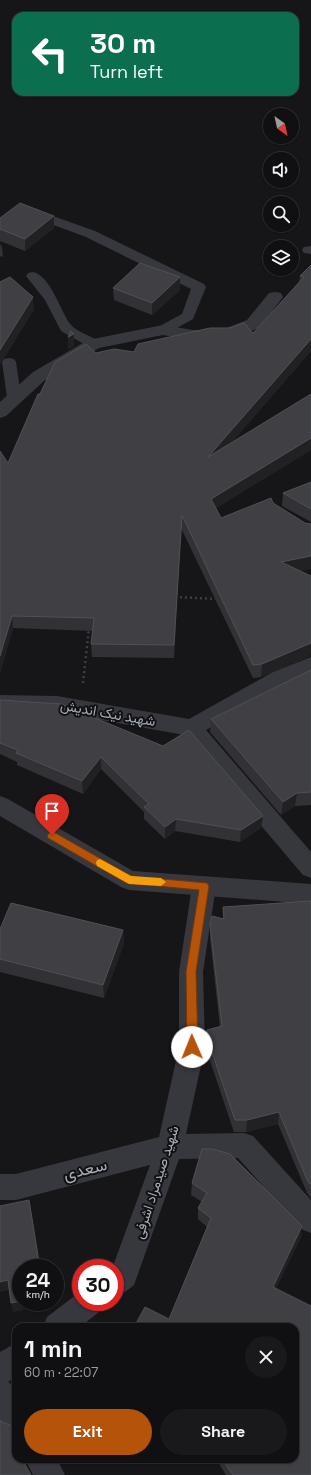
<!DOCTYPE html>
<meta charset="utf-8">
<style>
:root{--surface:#101012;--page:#19191b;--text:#f1f3f6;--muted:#9c9d9f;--line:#303032;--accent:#b45309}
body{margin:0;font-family:"Space Grotesk",Vazirmatn,sans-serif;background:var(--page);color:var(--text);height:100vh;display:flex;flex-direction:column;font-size:15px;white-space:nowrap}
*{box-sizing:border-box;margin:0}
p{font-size:13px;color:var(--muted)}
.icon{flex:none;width:22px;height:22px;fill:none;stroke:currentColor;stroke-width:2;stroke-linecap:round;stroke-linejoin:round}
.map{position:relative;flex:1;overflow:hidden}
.sheet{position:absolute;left:12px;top:1323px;width:287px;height:140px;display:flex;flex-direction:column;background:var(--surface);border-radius:12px;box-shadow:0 1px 3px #0004,0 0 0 1px var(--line)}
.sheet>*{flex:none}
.top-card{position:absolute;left:12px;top:12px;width:287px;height:84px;border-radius:12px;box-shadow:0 1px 3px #0004,0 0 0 1px var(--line);background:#0b6e4f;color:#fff;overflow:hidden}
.needle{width:26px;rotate:147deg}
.tools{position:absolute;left:263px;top:108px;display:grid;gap:8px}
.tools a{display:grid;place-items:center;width:36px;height:36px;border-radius:50%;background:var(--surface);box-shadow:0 1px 3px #0004,0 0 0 1px var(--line);font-size:20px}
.speed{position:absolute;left:12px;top:1259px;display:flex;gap:8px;font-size:20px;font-weight:700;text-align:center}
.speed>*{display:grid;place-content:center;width:52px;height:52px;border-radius:50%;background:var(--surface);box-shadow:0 1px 3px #0004,0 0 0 1px var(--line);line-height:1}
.speed small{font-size:10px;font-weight:400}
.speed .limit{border:6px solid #d22;background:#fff;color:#111}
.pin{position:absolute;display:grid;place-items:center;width:34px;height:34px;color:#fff;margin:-41px -17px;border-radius:50% 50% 50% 0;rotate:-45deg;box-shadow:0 0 4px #0007}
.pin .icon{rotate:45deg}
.me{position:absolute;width:44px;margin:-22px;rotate:359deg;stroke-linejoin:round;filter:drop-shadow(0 0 3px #0008)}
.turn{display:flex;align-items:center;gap:14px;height:84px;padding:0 12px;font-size:18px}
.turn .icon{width:52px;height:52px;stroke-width:2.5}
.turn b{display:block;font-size:28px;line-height:34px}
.round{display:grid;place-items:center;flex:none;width:42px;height:42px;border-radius:21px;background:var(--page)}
.head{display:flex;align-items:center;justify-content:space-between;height:68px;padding:0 12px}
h1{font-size:24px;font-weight:800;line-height:30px}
.button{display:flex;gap:8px;margin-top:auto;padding:8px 12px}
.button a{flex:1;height:46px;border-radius:24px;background:var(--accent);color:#fff;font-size:16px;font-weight:800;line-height:46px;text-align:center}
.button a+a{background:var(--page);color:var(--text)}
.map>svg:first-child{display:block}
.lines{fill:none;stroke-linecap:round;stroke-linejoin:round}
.path{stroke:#3d3f44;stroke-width:2.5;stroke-dasharray:2 3;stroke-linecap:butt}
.service{fill:#37383d;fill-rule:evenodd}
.minor{fill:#37383d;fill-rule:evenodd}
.tertiary{fill:#37383d;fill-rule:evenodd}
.wall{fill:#323236}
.shaded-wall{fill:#212124}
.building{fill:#3f3f44;stroke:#4f5156}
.route{fill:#b45309;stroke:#753606}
.slow{fill:#f59e0b}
.labels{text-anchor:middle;stroke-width:4;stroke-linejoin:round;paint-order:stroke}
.street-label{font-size:14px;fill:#a8adb8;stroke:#111113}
.near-street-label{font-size:17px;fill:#a8adb8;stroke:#111113}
</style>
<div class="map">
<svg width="311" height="1475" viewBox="0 0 311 1475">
<rect width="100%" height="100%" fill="#161618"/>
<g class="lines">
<!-- path -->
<g class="path">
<path d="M 175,597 L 218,599"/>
<path d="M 83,683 L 89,628"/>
</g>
<!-- service -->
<g class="service">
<path d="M 53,216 L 95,231 L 204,284 L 206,287 L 193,319 L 168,333 L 158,333 L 156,330 L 158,327 L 182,314 L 191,289 L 86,237 L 48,223 L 46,220 L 48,217 Z"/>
<path d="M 311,246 L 311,254 L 304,253 L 302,250 L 304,247 Z"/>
<path d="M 33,272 C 51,276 61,313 71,325 C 77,332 91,336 99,341 L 101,344 L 99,347 L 89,347 L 61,331 L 45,300 L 26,276 L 28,273 Z"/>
<path d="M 9,358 L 14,359 L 16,362 L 21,397 L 19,400 L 9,400 L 7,397 L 2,362 L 4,359 Z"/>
</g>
<!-- minor -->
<g class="minor">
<path d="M 275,292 L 281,293 L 283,297 L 259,328 L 229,339 L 193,340 L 163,335 L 99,348 L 45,380 L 6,416 L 0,418 L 0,402 L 33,372 L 88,340 L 163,325 L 193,330 L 221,330 L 247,320 L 269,293 Z"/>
<path d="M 311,657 L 311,674 L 289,684 L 206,730 L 311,852 L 311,878 L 303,875 L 184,735 L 57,712 L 0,711 L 0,695 L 57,696 L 189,719 L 273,672 Z"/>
<path d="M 204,876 L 212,879 L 216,886 L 203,972 L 205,1047 L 186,1134 L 244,1133 L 253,1136 L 311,1200 L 311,1233 L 301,1229 L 238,1158 L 179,1159 L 134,1285 L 125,1292 L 115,1296 L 115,1268 L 111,1268 L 113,1266 L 150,1165 L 16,1200 L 0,1200 L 0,1174 L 16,1174 L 159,1137 L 179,1047 L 179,972 L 192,886 L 196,879 Z"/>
<path d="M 81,1291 L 81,1302 L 103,1302 L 99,1312 L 80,1327 L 43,1327 L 47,1317 Z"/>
<path d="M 16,1343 L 16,1377 L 8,1382 C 21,1389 16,1422 16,1435 L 5,1431 L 0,1422 L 0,1352 Z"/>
<path d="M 25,1459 L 57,1459 L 65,1475 L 33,1475 Z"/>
</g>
<!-- tertiary -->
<path class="tertiary" d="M 0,796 L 8,799 L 133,871 L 311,884 L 311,904 L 129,890 L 121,887 L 0,816 Z"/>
</g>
<!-- wall -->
<g class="wall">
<path d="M 0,218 L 54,228 L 25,251 L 0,241 Z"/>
<path d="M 0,244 L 2,247 L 3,257 L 0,256 Z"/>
<path d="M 311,265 L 311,351 L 231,443 L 311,394 L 311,450 L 216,508 L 221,518 L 300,571 L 311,576 L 311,654 L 308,657 L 261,677 L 253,678 L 181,528 L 174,658 L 92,657 L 91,644 L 93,631 L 13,628 L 0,673 L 8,463 L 40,394 L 96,353 L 134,352 L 253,333 L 299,282 L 300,276 Z"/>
<path d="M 113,288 L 180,290 L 152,315 L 114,300 Z"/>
<path d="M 311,482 L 311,522 L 282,506 L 283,493 Z"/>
<path d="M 311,670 L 311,805 L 295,806 L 281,815 L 210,732 L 211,719 Z"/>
<path d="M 0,700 L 263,816 L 261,828 L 240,842 L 175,831 L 165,839 L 144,819 L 144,812 L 101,769 L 83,794 L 17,765 L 17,762 L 0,754 Z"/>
<path d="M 311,901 L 311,1198 L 307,1193 L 278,1124 L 246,1132 L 234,1132 L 206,1049 L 207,1030 L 220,1027 L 210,938 L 210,925 L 223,918 L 223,907 Z"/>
<path d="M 0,929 L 123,930 L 124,943 L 104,998 L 0,972 Z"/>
<path d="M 192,1183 L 301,1237 L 276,1288 L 311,1475 L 226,1475 L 216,1459 L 295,1459 L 169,1319 L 207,1227 L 198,1219 L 198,1208 L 202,1202 L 191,1195 Z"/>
</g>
<!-- shaded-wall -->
<g class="shaded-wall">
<path d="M 54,216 L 54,228 L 25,251 L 25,239 Z"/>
<path d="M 180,277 L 180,290 L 152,315 L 152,303 Z"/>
<path d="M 33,297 L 34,310 L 0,365 L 0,350 Z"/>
<path d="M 74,334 L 74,346 L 68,350 L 68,337 Z"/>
<path d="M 311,339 L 311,351 L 208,470 L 208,457 Z"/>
<path d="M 311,438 L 311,450 L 210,512 L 211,499 Z"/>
<path d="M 182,515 L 181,528 L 174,658 L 174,645 Z"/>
<path d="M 311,556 L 311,569 L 280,575 L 281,562 Z"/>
<path d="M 12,616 L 13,628 L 0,673 L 0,656 Z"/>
<path d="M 311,643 L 311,654 L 308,657 L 261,677 L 262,664 Z"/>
<path d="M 101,757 L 101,769 L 83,794 L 82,781 Z"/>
<path d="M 297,793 L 295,806 L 281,815 L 283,802 Z"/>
<path d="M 263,816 L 261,828 L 240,842 L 241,830 Z"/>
<path d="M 176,819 L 175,831 L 165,839 L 165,827 Z"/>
<path d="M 123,930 L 124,943 L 104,998 L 103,985 Z"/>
<path d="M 279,1112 L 278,1124 L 246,1132 L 247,1120 Z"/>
<path d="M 302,1226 L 301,1237 L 271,1297 L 273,1287 Z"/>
<path d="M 8,1280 L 10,1290 L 0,1292 L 0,1282 Z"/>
<path d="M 21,1301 L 21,1302 L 46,1302 L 46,1305 L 13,1312 L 11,1303 Z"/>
</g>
<!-- building -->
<g class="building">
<path d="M 20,203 L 54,216 L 25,239 L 0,229 L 0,218 Z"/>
<path d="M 140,263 L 180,277 L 152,303 L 113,288 Z"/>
<path d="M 311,265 L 311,339 L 208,457 L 311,394 L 311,438 L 211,499 L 221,518 L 271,498 L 273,503 L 305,523 L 311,524 L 311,556 L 281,562 L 311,576 L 311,643 L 262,664 L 253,665 L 182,515 L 174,645 L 91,644 L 94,618 L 12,616 L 0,656 L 0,451 L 8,463 L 38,394 L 40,394 L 55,362 L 86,344 L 96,353 L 114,349 L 134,352 L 138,344 L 210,328 L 230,328 L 244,323 L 253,333 L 304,277 L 300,276 Z"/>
<path d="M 10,277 L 33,297 L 0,350 L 0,282 Z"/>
<path d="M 71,331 L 74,334 L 68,337 Z"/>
<path d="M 311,482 L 311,509 L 283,493 Z"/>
<path d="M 311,670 L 311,792 L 297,793 L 283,802 L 211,719 Z"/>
<path d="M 0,700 L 61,704 L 163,746 L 189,730 L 263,816 L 241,830 L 176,819 L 165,827 L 144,807 L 149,804 L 101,757 L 82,781 L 16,753 L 18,750 L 0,743 Z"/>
<path d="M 311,901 L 311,1185 L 308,1182 L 279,1112 L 247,1120 L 235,1120 L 207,1037 L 207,1030 L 222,1026 L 210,925 L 212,916 L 224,919 L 223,907 Z"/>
<path d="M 11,903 L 123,930 L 103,985 L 0,959 L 0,929 Z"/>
<path d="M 202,1149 L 212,1149 L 230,1154 L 302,1226 L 273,1287 L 311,1306 L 311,1475 L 233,1475 L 222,1459 L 295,1459 L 295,1327 L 134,1327 L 145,1307 L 169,1319 L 211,1218 L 198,1208 L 207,1193 L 192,1183 Z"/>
<path d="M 29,1200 L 40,1268 L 21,1268 L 21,1301 L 11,1303 L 8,1280 L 0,1282 L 0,1206 Z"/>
<path d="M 16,1400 L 16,1445 L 15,1446 L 16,1448 L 16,1459 L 22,1459 L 31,1475 L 0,1475 L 0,1420 L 2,1422 L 15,1427 Z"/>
</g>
<!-- route -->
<path class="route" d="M 52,831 L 131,876 L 207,883 L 209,886 L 196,972 L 198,1047 L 196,1051 L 192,1052 L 189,1051 L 187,1047 L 186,972 L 199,890 L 126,883 L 48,838 L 47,835 Z"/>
<!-- slow -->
<path class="slow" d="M 100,859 L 131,876 L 161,878 L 166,882 L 161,886 L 129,884 L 97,866 L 96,863 L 97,860 Z"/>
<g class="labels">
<!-- street labels -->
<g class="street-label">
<text transform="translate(108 713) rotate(10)" y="5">شهید نیک اندیش</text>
<text transform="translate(156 1182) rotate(-72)" y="5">شهید صیدمراد اشرفی</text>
</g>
<!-- near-street labels -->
<g class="near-street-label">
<text transform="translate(85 1169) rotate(-14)" y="6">سعدی</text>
</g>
</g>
</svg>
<div class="tools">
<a><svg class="needle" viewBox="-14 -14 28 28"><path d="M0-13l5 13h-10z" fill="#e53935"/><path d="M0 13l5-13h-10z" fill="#9c9d9f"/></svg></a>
<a><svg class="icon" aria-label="sound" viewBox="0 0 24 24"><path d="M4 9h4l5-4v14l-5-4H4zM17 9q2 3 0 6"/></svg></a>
<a><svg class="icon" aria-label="search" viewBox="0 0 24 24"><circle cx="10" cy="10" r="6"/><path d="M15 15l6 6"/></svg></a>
<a><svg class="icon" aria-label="layers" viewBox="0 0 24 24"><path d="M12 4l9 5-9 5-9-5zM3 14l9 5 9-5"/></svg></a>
</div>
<div class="speed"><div>24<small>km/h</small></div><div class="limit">30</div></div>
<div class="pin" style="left:52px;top:835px;background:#d93025"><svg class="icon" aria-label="arrive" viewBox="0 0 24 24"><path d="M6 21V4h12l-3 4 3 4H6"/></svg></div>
<svg class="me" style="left:192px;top:1047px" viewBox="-20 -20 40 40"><circle r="19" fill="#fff"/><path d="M0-13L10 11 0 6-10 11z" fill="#b45309"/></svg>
<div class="top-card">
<div class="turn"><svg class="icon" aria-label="left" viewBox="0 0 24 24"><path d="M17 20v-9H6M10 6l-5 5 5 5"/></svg><div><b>30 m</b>Turn left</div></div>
</div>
<section class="sheet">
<div class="head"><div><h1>1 min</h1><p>60 m · 22:07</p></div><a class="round"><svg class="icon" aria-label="close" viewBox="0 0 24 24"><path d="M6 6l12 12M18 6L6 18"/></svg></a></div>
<div class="button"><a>Exit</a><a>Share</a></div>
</section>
</div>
